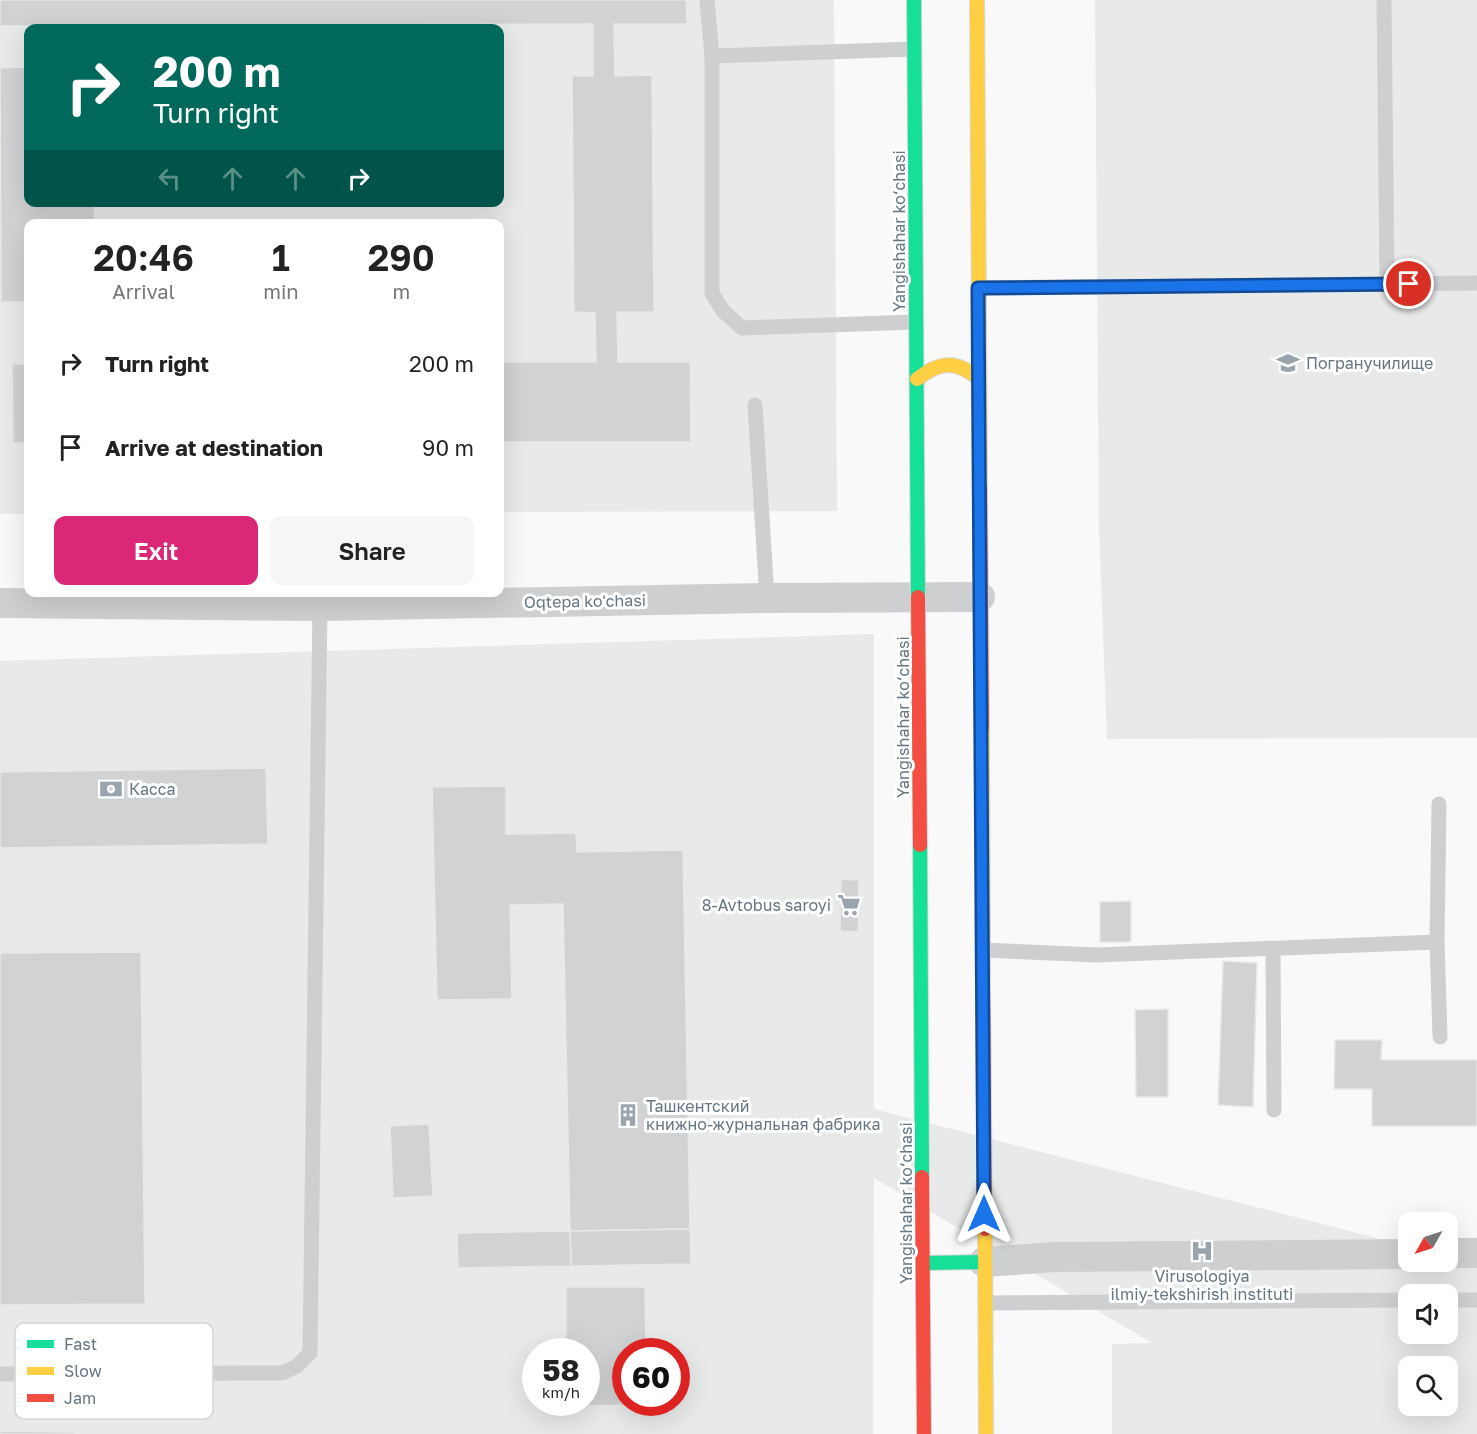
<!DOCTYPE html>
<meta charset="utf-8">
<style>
:root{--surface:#fff;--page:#f6f6f6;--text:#222;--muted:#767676;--accent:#db2777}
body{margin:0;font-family:"Golos Text",sans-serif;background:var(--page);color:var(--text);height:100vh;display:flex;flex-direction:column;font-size:22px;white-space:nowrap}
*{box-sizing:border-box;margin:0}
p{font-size:20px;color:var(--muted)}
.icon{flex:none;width:33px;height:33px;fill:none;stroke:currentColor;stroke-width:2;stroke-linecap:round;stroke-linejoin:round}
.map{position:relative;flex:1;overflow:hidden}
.side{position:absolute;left:24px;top:219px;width:480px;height:378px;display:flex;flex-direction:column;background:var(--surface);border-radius:12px;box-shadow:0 6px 24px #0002}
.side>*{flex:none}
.top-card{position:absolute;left:24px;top:24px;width:480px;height:183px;border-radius:12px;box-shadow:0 6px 24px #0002;background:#00695c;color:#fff;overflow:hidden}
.needle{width:39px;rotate:231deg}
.controls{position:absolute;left:1398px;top:1212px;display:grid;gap:12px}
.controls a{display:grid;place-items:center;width:60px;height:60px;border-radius:12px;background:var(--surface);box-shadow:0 6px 24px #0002;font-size:30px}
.speed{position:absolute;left:522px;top:1338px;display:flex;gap:12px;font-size:30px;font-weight:700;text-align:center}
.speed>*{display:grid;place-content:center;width:78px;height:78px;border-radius:50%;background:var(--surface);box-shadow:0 6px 24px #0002;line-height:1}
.speed small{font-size:15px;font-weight:400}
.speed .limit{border:9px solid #d22;background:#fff;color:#111}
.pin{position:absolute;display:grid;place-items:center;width:51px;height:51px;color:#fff;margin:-26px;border:3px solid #fff;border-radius:50%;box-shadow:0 2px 6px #0007}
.me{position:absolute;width:66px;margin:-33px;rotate:0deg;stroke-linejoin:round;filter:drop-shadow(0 0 4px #0008)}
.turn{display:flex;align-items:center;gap:21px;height:126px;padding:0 30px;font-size:27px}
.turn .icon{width:78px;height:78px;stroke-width:2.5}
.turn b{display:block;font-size:42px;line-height:51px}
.lanes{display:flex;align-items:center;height:57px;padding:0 30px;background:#0003;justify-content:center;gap:30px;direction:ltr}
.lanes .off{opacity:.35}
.eta{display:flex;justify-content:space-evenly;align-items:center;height:102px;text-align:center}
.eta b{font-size:36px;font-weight:600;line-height:42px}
.cta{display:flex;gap:12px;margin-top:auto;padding:12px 30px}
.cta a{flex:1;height:69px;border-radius:12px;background:var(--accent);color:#fff;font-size:24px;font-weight:600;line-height:69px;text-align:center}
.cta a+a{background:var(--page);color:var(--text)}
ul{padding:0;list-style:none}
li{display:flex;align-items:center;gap:18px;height:84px;padding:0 30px}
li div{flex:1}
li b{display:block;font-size:22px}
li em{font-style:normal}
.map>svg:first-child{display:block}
.built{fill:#e8e9e9;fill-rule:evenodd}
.building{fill:#d0d2d3;stroke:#e8e8e8;stroke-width:1.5}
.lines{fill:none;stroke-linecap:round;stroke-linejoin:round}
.fast-casing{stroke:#d5d6d7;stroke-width:16}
.slow-casing{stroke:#d5d6d7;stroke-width:16}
.jam-casing{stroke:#d5d6d7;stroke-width:16}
.lane{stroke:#cecfd0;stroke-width:15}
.street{stroke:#cecfd0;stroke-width:30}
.fast{stroke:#16e098;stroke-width:14}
.slow{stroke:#ffcf43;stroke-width:14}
.jam{stroke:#f24e42;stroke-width:14}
.route-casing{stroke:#114b97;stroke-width:15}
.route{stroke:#1a73e8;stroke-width:10}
.labels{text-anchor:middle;stroke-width:6;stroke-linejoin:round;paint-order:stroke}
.street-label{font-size:16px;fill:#657683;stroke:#fff}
.poi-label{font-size:16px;fill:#657683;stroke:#fff;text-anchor:start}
.key{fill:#fff;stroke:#d1d6da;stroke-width:1.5}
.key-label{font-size:16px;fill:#657683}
</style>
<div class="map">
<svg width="1477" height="1434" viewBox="0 0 1477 1434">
<rect width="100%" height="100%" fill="#f9f9f9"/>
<!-- built -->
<g class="built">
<path d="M 0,0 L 834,0 L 837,511 L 500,512 L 500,224 L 28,224 L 28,514 L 0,514 ZM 28,28 L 500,28 L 500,202 L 28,202 Z"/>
<path d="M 1095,0 L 1477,0 L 1477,738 L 1107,739 L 1099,529 Z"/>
<path d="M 874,634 L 874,1109 L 1408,1246 L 1408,1262 L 1477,1263 L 1477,1434 L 1112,1434 L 1112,1344 L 1152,1343 L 874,1178 L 873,1434 L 0,1434 L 0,661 ZM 1408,1294 L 1448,1294 L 1448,1334 L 1408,1334 ZM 536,1352 L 586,1352 L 586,1402 L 536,1402 ZM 626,1352 L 676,1352 L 676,1402 L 626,1402 ZM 1408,1366 L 1448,1366 L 1448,1406 L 1408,1406 Z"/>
</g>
<!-- building -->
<g class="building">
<path d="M 0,0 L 686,0 L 687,24 L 614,24 L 615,76 L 652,75 L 654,312 L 617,312 L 618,362 L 690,362 L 691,442 L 500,442 L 500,362 L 596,362 L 595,313 L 574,312 L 572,76 L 593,76 L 593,24 L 0,26 Z"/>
<path d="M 28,67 L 28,202 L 94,202 L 95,224 L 28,224 L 28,302 L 1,302 L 0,68 Z"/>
<path d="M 28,67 L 28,202 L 94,202 L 95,224 L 28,224 L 28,302 L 1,302 L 0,68 Z"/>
<path d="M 12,364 L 28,364 L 28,443 L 13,443 Z"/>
<path d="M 266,768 L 268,844 L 0,848 L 0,772 Z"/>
<path d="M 506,786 L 506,834 L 576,833 L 577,852 L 683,850 L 690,1229 L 570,1231 L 563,904 L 510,905 L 512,999 L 437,1000 L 432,787 Z"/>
<path d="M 841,879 L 859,880 L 858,932 L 840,931 Z"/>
<path d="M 1131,901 L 1131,942 L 1100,942 L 1100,902 Z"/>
<path d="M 141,952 L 145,1304 L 0,1305 L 0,953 Z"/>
<path d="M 1223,961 L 1257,963 L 1253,1107 L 1218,1105 Z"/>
<path d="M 1168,1009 L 1168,1097 L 1136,1097 L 1135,1010 Z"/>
<path d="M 1335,1040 L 1382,1040 L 1381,1060 L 1477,1060 L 1477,1126 L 1372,1126 L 1372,1089 L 1334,1089 Z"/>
<path d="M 429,1124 L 433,1196 L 393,1198 L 390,1126 Z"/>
<path d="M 690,1229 L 691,1264 L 571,1266 L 570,1231 Z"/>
<path d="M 570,1231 L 571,1266 L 458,1268 L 457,1233 Z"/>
<path d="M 566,1287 L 645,1287 L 646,1352 L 626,1352 L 626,1402 L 646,1402 L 646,1405 L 567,1406 L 567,1402 L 586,1402 L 586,1352 L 566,1352 Z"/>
<path d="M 0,1431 L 75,1432 L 75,1434 L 0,1434 Z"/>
</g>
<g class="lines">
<!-- fast casing -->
<g class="fast-casing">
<g id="fast">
<path d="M 914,0 L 918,597"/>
<path d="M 920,845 L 922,1177"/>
<path d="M 923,1263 L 984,1262"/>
</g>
</g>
<!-- slow casing -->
<g class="slow-casing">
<g id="slow">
<path d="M 977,0 L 980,486"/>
<path d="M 917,379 C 940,361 956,360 979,379"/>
<path d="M 982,727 L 983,988"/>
<path d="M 985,1229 L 986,1434"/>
</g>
</g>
<!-- jam casing -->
<g class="jam-casing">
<g id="jam">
<path d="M 980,486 L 982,727"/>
<path d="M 918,597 L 920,845"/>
<path d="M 983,988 L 985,1229"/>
<path d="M 922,1177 L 924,1434"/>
</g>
</g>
<!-- lane -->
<g class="lane">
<path d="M 707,0 L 712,56"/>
<path d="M 1384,0 L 1387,284"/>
<path d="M 914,49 L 712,56 L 712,293 L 723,311 L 742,328 L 916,322"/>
<path d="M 978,288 L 1477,283"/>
<path d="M 755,405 L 767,598"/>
<path d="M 1437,942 L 1439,804"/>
<path d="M 1273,949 L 1274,1110"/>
<path d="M 983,950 L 1097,955 L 1437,942 L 1440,1037"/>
<path d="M 1448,1300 L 1477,1300"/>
<path d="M 985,1303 L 1408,1300"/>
<path d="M 0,1374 L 282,1373 L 297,1366 L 310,1353 L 320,606"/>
</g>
<!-- street -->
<g class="street">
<path d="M 0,603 L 320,606 L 767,598 L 980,597"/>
<path d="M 1448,1253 L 1477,1253"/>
<path d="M 984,1262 L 1055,1257 L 1408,1254"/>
</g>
<!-- fast -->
<use href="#fast" class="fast"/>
<!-- slow -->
<use href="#slow" class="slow"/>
<!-- jam -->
<use href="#jam" class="jam"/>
</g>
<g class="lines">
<!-- route casing -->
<g class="route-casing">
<path id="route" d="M 984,1214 L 978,288 L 1409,284"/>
</g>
<!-- route -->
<use href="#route" class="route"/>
</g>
<!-- icons -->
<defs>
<g id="university-bare" transform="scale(1.8)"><path d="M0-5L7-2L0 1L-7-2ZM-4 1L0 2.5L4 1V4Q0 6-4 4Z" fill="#99a4ac" stroke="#fff" stroke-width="2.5" paint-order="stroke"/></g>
<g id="bank-bare" transform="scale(1.8)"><path d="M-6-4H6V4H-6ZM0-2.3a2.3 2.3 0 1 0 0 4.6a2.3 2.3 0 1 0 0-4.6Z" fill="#99a4ac" stroke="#fff" stroke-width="2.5" paint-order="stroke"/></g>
<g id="supermarket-bare" transform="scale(1.8)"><path d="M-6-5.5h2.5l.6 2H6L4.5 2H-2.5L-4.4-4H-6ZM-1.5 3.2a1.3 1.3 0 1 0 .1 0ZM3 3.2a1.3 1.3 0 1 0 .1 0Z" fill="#99a4ac" stroke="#fff" stroke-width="2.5" paint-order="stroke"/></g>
<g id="building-bare" transform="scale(1.8)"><path d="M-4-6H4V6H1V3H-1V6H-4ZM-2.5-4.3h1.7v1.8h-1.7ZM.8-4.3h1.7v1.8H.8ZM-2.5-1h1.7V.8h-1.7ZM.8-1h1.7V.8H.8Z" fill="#99a4ac" stroke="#fff" stroke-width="2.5" paint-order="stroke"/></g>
<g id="hospital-bare" transform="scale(1.8)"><path d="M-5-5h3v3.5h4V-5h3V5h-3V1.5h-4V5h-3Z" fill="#99a4ac" stroke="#fff" stroke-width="2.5" paint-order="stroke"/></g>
</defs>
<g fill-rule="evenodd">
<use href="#university-bare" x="1288" y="363"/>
<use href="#bank-bare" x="111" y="789"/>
<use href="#supermarket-bare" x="849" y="905"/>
<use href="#building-bare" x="628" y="1115"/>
<use href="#hospital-bare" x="1202" y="1251"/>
</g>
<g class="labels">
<!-- street labels -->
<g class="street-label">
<text transform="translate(899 231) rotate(-90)" y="6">Yangishahar ko‘chasi</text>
<text transform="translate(585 601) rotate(-1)" y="6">Oqtepa ko'chasi</text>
<text transform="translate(903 717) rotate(-90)" y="6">Yangishahar ko‘chasi</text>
<text transform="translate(906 1203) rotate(-90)" y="6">Yangishahar ko‘chasi</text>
</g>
<!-- poi labels -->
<g class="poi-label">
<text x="1306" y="369">Погранучилище</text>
<text x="129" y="795">Касса</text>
<text x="831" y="911" text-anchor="end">8-Avtobus saroyi</text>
<text x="646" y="1112">Ташкентский<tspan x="646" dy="18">книжно-журнальная фабрика</tspan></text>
<text x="1202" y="1282" text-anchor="middle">Virusologiya<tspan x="1202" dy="18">ilmiy-tekshirish instituti</tspan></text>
</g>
</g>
<!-- legend -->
<rect x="15" y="1323" width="198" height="96" rx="9" class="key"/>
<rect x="27" y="1340" width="27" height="8" fill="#16e098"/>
<rect x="27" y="1367" width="27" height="8" fill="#ffcf43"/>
<rect x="27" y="1394" width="27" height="8" fill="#f24e42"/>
<g class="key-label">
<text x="64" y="1350">Fast</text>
<text x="64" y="1377">Slow</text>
<text x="64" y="1404">Jam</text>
</g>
</svg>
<div class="controls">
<a><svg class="needle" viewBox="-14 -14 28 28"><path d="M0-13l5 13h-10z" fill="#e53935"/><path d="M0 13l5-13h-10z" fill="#767676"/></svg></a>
<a><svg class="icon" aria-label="sound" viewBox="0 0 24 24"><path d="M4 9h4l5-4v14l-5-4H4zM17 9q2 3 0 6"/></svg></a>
<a><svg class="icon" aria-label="search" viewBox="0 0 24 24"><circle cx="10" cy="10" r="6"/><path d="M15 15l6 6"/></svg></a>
</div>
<div class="speed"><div>58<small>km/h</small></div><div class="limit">60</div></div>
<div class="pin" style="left:1409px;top:284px;background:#d93025"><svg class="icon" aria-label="arrive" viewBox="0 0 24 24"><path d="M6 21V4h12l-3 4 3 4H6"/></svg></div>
<svg class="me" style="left:984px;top:1214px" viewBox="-20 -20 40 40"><path d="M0-17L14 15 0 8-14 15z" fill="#1a73e8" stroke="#fff" stroke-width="4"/></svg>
<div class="top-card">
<div class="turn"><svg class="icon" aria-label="right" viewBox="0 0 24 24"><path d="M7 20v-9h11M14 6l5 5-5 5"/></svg><div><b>200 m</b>Turn right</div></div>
<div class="lanes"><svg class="icon off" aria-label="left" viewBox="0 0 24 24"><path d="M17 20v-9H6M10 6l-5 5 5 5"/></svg><svg class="icon off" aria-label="ahead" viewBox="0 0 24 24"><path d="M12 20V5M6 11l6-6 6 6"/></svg><svg class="icon off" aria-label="ahead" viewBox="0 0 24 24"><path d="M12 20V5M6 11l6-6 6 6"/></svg><svg class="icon" aria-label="right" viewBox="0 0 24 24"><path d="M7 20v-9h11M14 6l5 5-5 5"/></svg></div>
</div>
<section class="side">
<div class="eta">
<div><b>20:46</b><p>Arrival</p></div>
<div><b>1</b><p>min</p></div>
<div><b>290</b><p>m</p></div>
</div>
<ul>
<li><svg class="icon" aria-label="right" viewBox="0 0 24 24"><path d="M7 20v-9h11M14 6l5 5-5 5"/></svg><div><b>Turn right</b></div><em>200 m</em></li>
<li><svg class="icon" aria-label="arrive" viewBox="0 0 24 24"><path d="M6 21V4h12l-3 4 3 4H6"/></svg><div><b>Arrive at destination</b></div><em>90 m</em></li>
</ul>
<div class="cta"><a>Exit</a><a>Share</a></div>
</section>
</div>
